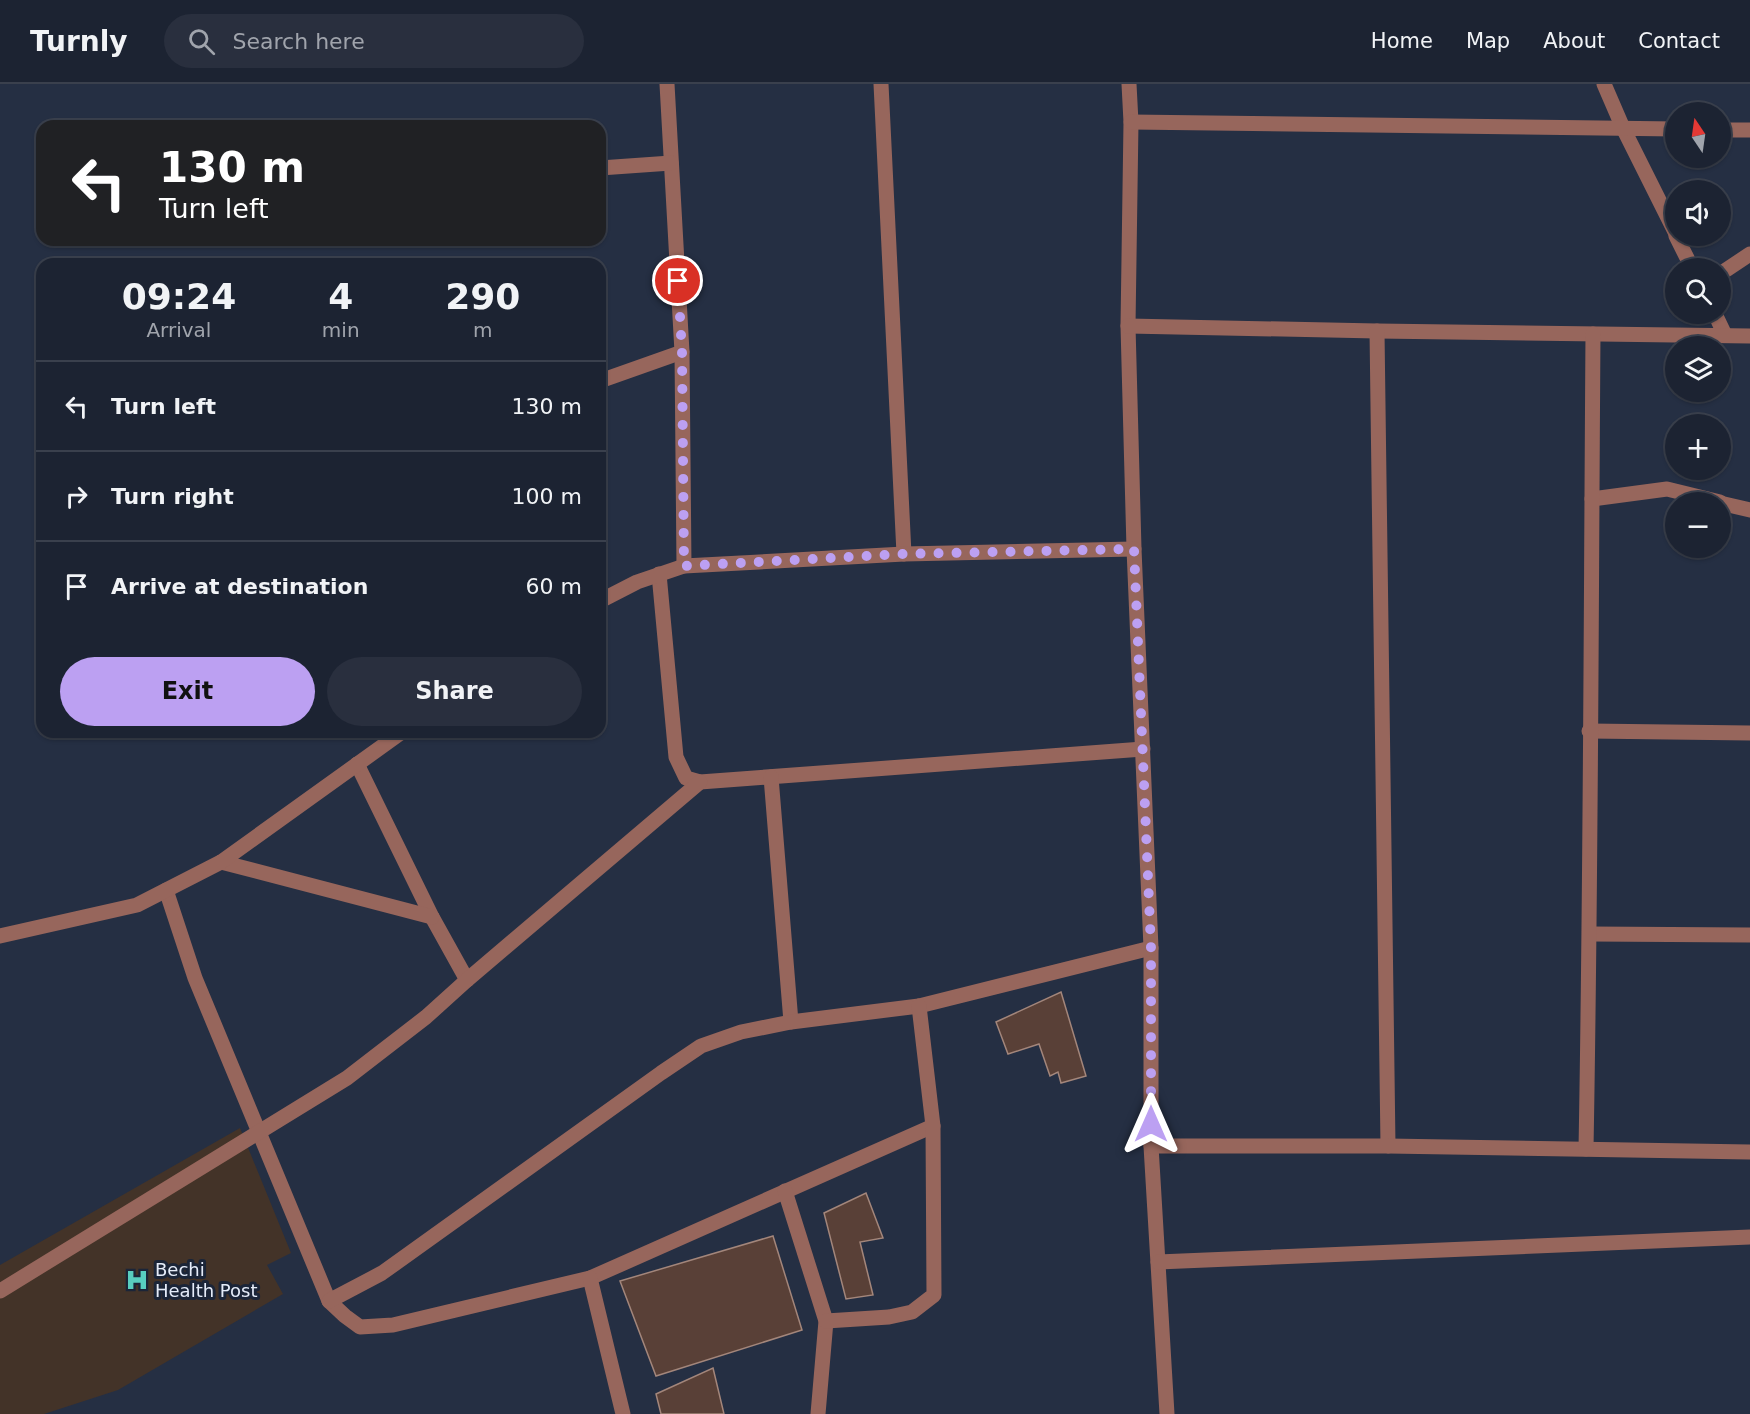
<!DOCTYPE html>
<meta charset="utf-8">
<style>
:root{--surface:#1c2332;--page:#292f3e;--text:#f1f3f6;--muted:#a0a4ac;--line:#3a404d;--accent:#bca0f2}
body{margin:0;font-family:"DejaVu Sans",sans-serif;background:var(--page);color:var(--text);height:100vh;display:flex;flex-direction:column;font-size:22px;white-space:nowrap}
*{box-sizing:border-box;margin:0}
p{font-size:20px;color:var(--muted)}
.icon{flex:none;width:33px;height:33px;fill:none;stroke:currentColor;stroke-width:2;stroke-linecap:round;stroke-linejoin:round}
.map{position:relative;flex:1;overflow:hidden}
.side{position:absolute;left:36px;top:174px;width:570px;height:480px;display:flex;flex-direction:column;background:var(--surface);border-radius:18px;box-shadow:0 2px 4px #0004,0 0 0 2px var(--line)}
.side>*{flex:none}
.banner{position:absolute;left:36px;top:36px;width:570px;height:126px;border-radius:18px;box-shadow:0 2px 4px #0004,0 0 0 2px var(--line);background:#202124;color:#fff;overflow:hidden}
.needle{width:39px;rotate:347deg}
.fabs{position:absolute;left:1665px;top:18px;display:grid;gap:12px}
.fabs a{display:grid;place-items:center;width:66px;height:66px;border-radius:50%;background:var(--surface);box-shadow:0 2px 4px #0004,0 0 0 2px var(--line);font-size:30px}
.pin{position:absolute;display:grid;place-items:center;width:51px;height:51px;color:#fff;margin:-26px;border:3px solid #fff;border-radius:50%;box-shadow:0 2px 6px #0007}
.me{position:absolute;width:66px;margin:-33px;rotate:0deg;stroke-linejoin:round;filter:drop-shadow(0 0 4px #0008)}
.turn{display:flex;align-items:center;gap:21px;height:126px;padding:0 24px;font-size:27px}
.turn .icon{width:78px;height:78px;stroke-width:2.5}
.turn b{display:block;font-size:42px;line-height:51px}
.eta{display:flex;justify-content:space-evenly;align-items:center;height:102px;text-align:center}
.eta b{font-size:36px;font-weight:700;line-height:42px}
.action{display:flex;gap:12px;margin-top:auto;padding:12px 24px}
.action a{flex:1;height:69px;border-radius:36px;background:var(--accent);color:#111;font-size:24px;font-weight:700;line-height:69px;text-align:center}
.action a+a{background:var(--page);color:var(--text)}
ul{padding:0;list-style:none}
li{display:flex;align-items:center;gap:18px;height:90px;padding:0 24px;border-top:2px solid var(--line)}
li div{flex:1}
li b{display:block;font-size:22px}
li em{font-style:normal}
header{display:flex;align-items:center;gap:36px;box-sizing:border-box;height:84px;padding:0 30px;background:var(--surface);border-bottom:2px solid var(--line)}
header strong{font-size:28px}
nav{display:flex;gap:33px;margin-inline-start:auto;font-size:21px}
.search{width:420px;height:54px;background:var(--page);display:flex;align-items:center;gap:15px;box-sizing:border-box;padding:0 21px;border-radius:33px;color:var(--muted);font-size:22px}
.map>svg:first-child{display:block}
.medical{fill:#433328}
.building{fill:#594037;stroke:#a3867b;stroke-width:1.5}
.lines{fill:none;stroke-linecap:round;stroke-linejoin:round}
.minor{stroke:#97665c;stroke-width:15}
.route{stroke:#bca0f2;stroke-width:10;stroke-dasharray:0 18}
.labels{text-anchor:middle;stroke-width:6;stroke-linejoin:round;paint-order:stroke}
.poi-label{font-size:18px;fill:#e5ecf9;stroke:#1b2538;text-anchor:start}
</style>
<header>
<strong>Turnly</strong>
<div class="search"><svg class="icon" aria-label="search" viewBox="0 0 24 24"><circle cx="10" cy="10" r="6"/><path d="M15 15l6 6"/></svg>Search here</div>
<nav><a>Home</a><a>Map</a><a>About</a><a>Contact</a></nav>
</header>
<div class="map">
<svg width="1750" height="1330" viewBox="0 0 1750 1330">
<rect width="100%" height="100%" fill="#252f43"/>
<!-- medical -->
<path class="medical" d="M 240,1044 L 291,1169 L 267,1181 L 283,1210 L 118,1306 L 44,1330 L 0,1330 L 0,1181 Z"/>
<!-- building -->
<g class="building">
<path d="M 1061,908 L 1086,992 L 1061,999 L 1058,988 L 1050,992 L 1039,960 L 1008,970 L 996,938 Z"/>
<path d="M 866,1109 L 883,1154 L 860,1158 L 873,1211 L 846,1215 L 824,1129 Z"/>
<path d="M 773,1152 L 802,1246 L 656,1292 L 620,1197 Z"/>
<path d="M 713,1284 L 724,1330 L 661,1330 L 656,1310 Z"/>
</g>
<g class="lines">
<!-- minor -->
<g class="minor">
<path d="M 667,0 L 682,268 L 684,482"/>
<path d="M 881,0 L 904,470"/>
<path d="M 1129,0 L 1131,38 L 1128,242 L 1134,465 L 1151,864 L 1151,1062 L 1167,1330"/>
<path d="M 1604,0 L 1623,44 L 1676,150"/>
<path d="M 1131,38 L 1676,45"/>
<path d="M 1720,46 L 1750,46"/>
<path d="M 600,84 L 671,79"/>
<path d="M 1676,152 L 1692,184"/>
<path d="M 1720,190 L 1750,170"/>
<path d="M 1715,230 L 1725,251"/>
<path d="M 1128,242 L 1377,247 L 1750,252"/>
<path d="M 1377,247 L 1388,1062"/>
<path d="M 600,297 L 682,268"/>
<path d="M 1592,415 L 1667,405 L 1720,418"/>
<path d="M 1720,419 L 1750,426"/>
<path d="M 659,490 L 676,673 L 686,694 L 700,698 L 1143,665"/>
<path d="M 600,517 L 637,498 L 684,482 L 904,470 L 1134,465"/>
<path d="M 1589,647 L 1750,649"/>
<path d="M 357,680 L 432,833 L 467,896"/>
<path d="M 771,693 L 791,938"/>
<path d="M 221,778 L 432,833"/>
<path d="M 166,806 L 195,894 L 329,1217 L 345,1232 L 360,1243 L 393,1241 L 590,1194 L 933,1042"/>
<path d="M 1590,850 L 1750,851"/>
<path d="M 0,852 L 137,821 L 221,778 L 402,648"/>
<path d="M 1151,1062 L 1388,1062 L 1750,1068"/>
<path d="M 1586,1065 C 1591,793 1591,521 1593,250"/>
<path d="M 785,1107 L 826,1237 L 818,1330"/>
<path d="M 1158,1178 L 1750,1153"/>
<path d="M 590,1194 L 623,1330"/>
<path d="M 0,1207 L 347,994 L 426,933 L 467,896 L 700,698"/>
<path d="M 329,1217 L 382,1189 L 661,989 L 701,962 L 741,948 L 791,938 L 919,922 L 1151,864"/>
<path d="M 826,1237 L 889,1233 L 912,1228 L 934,1211 L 933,1042 L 919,922"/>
</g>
</g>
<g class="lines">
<!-- route -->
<path class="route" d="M 678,197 L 682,268 L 684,482 L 903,470 L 1134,465 L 1151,864 L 1151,1040"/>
</g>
<!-- icons -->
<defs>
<g id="hospital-bare" transform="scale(1.8)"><path d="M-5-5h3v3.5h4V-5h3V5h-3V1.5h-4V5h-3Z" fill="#58cec0" stroke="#1b2538" stroke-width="2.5" paint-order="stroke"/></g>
</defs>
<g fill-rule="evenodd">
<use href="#hospital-bare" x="137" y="1196"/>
</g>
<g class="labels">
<!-- poi labels -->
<g class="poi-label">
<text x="155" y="1192">Bechi<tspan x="155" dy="21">Health Post</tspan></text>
</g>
</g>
</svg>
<div class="fabs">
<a><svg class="needle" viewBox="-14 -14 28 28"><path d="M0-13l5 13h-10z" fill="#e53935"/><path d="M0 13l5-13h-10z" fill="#a0a4ac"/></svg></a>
<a><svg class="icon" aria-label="sound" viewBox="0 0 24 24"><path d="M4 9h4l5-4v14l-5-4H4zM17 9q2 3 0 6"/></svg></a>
<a><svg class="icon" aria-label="search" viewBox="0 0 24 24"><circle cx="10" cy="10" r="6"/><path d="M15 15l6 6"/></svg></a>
<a><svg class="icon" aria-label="layers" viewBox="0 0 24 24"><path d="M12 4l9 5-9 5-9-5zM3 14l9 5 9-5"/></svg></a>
<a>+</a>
<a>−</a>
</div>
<div class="pin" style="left:678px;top:197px;background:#d93025"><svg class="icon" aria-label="arrive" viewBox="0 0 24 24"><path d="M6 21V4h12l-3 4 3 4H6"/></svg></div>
<svg class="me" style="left:1151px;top:1040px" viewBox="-20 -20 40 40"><path d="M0-17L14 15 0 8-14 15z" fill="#bca0f2" stroke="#fff" stroke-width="4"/></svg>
<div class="banner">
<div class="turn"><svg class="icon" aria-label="left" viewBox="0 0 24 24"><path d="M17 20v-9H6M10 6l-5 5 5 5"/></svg><div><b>130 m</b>Turn left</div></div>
</div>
<section class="side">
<div class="eta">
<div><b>09:24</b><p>Arrival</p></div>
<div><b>4</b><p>min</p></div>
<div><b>290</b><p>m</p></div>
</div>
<ul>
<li><svg class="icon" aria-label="left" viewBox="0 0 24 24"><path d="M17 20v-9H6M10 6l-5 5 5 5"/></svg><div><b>Turn left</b></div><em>130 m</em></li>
<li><svg class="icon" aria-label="right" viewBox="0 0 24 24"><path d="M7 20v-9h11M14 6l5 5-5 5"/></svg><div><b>Turn right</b></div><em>100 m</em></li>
<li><svg class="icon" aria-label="arrive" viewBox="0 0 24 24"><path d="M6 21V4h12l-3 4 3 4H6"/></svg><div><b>Arrive at destination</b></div><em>60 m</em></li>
</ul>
<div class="action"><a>Exit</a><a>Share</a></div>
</section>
</div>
